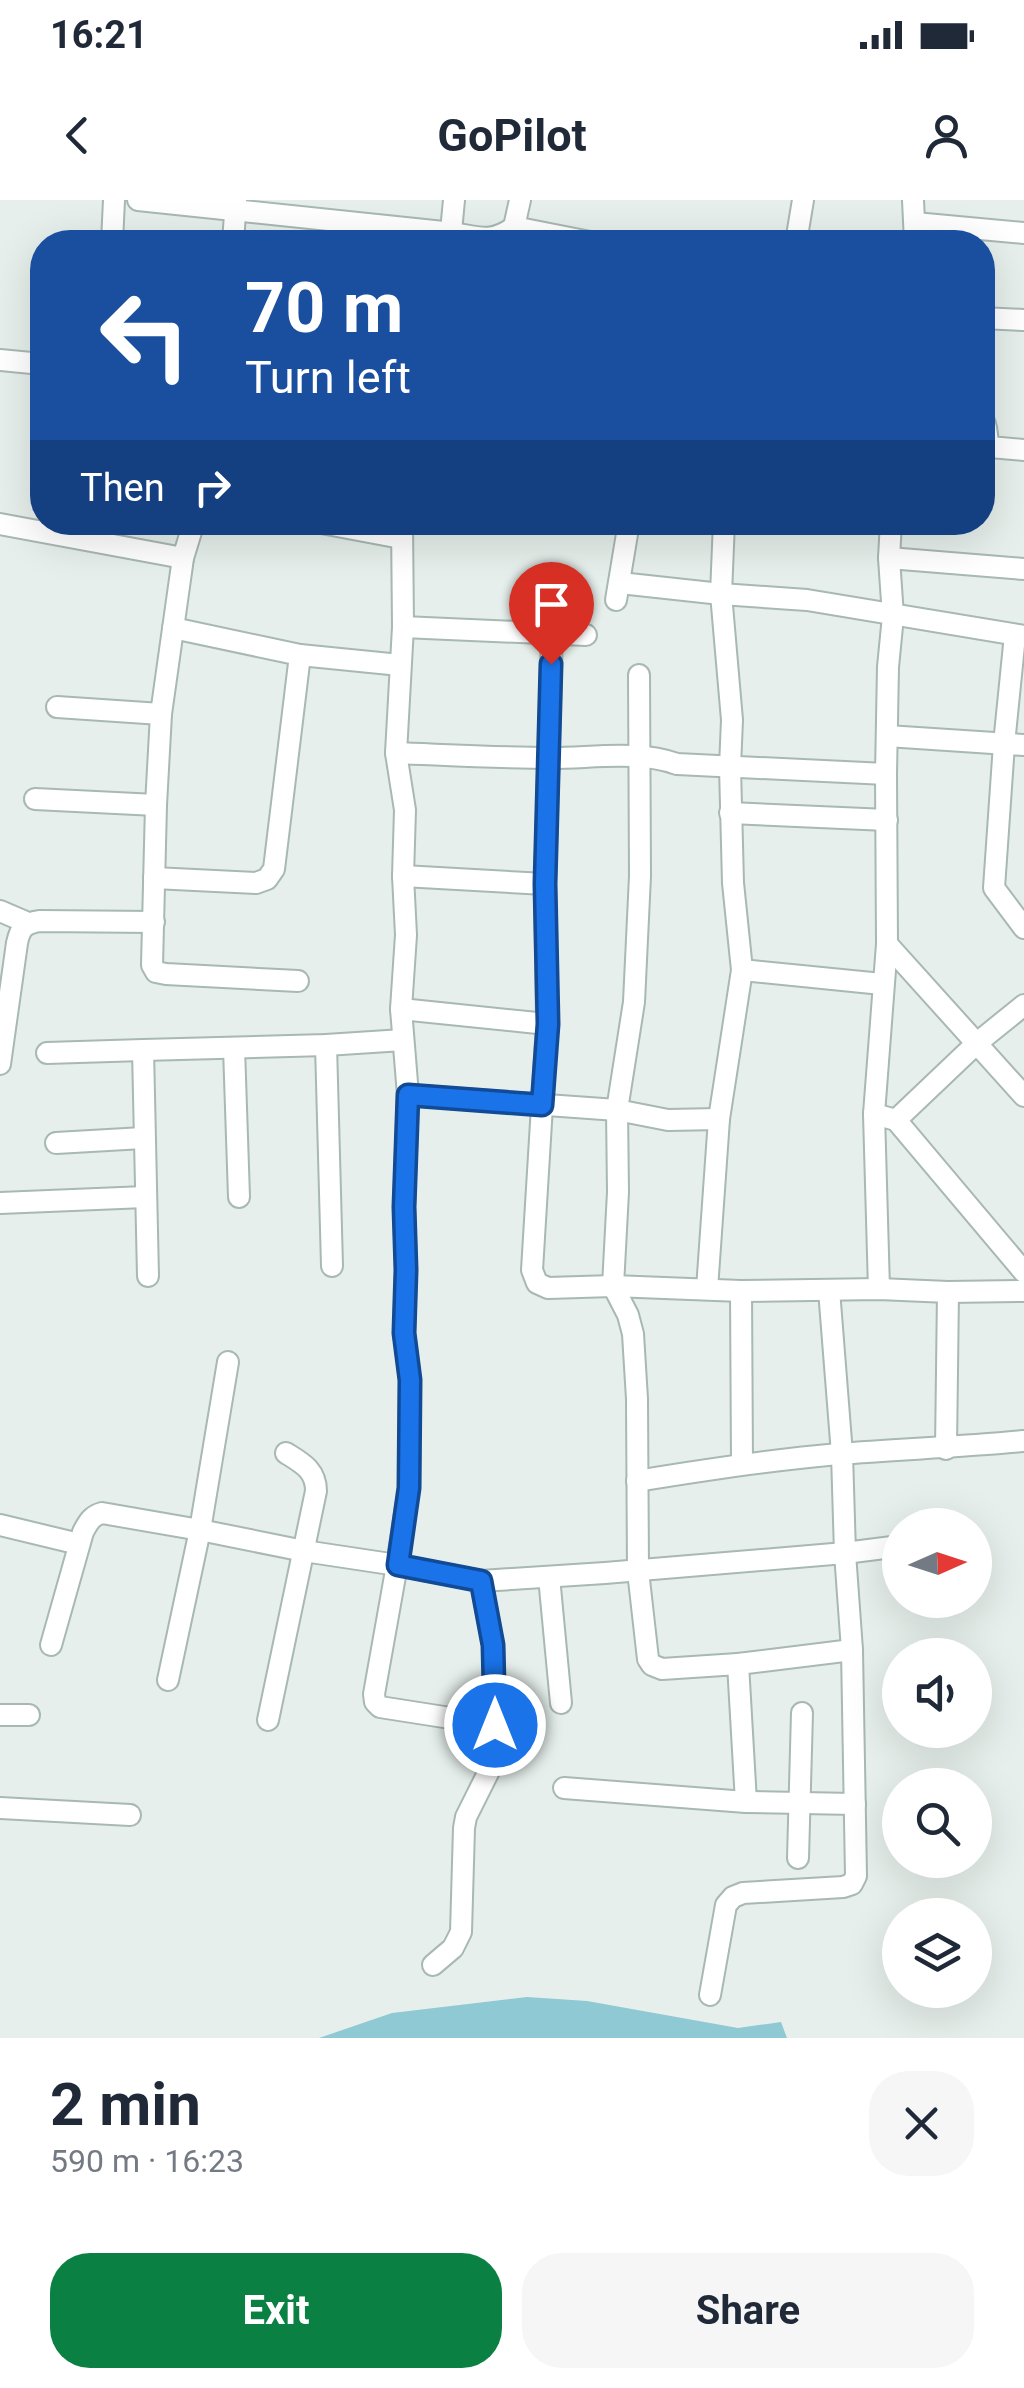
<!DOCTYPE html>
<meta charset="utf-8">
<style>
:root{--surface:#fff;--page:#f6f6f7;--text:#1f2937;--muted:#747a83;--accent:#0b8043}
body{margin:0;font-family:Roboto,sans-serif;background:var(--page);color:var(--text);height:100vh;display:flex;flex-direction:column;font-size:38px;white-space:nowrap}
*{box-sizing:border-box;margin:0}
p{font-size:32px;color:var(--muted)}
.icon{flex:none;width:55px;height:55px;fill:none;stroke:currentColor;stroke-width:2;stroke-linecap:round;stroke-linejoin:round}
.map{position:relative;height:1838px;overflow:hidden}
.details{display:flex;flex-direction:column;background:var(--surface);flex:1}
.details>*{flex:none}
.guide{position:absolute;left:30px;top:30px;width:965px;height:305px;border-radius:40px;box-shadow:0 10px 40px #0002;background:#1a4fa0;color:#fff;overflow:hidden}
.needle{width:65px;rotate:87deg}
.controls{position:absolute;left:882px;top:1308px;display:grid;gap:20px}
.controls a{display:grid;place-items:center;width:110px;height:110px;border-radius:50%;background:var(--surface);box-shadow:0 10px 40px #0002;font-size:50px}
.pin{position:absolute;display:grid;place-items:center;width:85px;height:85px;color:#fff;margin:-102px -42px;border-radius:50% 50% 50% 0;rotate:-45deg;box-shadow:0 0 10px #0007}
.pin .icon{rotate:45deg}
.me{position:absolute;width:110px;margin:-55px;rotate:0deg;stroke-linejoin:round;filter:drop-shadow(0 0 8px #0008)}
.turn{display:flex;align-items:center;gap:35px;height:210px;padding:0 50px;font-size:45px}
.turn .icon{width:130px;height:130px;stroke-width:2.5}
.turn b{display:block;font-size:70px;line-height:85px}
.then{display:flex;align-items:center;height:95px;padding:0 50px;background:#0003;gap:20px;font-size:38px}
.round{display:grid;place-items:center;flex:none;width:105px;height:105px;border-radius:40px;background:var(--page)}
.overview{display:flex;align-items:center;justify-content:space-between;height:170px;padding:0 50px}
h1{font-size:60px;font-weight:700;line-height:75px}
.action{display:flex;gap:20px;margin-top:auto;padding:20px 50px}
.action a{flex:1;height:115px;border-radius:40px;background:var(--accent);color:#fff;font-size:40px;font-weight:700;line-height:115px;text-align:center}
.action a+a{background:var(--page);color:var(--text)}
.status{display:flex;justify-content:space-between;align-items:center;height:70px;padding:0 50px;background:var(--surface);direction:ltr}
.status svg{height:28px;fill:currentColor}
header{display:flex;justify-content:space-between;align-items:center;height:130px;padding:0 50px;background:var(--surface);font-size:45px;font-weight:700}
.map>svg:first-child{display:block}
.water{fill:#8ec9d4}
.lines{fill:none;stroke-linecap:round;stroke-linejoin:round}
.minor-casing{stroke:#a8b8b2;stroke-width:24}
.minor{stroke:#fff;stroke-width:20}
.route-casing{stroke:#114b97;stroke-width:25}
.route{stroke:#1a73e8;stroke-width:18}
</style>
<div class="status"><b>16:21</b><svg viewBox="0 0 49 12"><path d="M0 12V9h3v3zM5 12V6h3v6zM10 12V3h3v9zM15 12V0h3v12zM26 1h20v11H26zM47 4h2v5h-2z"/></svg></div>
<header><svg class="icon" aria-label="back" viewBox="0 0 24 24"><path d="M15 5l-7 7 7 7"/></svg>GoPilot<svg class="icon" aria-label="person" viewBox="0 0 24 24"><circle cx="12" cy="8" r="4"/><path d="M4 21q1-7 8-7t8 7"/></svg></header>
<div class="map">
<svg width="1024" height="1838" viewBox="0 0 1024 1838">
<rect width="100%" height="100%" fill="#e6efeb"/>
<!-- water -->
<path class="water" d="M 527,1797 L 587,1801 L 738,1828 L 781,1822 L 787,1838 L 319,1838 L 392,1813 Z"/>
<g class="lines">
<!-- minor casing -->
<g class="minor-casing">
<g id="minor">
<path d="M 138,0 L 453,33 C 478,37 491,44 514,27 L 520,0"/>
<path d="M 913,0 L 915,42"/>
<path d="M 915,23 L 1024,33"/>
<path d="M 514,27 L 590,42"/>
<path d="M 112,42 L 114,0"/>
<path d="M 233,42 L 236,0"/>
<path d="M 450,42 L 454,0"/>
<path d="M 796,42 L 803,0"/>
<path d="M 982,118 L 1024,120"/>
<path d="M 0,160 L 42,164"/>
<path d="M 982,218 C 989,227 985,237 990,247 L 1024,250"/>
<path d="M 194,322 L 183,358 L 161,514 L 156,605 L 152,765 L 156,772 L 166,774 L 298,781"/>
<path d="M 316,322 L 401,338"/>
<path d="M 402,322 L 403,427 L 396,553 L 405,610 L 403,676 L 406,735 L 401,809 L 408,895 L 404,1007 L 406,1070 L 404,1133 L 410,1180 L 409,1288 L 397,1365 L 481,1381 L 605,1373 L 845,1353 L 900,1346"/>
<path d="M 0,324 L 183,358"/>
<path d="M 889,358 L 1024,369"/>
<path d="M 620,383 L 721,394 L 807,400 L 1024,436"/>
<path d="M 616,400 L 629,322"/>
<path d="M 403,427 L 586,435"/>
<path d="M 173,428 L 300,455"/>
<path d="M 552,433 L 545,684 L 547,824 L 532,1070 L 537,1083 L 548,1088 L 613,1086 L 741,1091 L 879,1089 L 948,1092 L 1024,1091"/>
<path d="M 1015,435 L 1004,544 L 994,688 L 1024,728"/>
<path d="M 639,475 L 640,676 L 634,802 L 617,910 L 618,992 L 613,1086 L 628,1115 L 633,1134 L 637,1199 L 638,1371 L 648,1459 L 652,1465 L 662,1469 L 738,1464"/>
<path d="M 57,507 L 161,514"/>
<path d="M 887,536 L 1024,545"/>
<path d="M 396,553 C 448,555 500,558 552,558 C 592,558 639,550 677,564 L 886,574"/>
<path d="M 35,599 L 156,605"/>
<path d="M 730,613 L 887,620"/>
<path d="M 403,676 L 545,684"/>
<path d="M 154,678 L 256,683 L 267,679 L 274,669 L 300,455 L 400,465"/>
<path d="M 0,711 L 28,723"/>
<path d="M 887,744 L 1024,896"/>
<path d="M 742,770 L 882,784"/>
<path d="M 401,809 L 547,824"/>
<path d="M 326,845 L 332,1066"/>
<path d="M 234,848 L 239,997"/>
<path d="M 47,853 L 143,850"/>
<path d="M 0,864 L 17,743 C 20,728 25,723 40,721 L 154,722"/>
<path d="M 408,895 L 617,910 L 668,920 L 719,919"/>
<path d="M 874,914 L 896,920 L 1024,1072"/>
<path d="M 896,920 L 977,843 L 1024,805"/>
<path d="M 56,943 L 143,938"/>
<path d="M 0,1003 L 145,997"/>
<path d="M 148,1076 L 143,850 L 326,845 L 403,840"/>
<path d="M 707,1089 L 719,919 L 742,770 L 733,683 L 730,567 L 732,520 L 721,394 L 724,322"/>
<path d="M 879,1089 L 874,914 L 887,744 L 886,574 L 888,467 L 893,416 L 889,358 L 891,322"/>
<path d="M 741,1091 L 742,1264"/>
<path d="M 946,1249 L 948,1092"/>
<path d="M 637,1281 C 704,1270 770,1260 838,1254 C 900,1249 962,1247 1024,1241"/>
<path d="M 0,1325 L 79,1344"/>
<path d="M 549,1377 L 561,1503"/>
<path d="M 51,1445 L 83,1332 C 88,1323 91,1316 102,1313 L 200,1330 L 228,1162"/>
<path d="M 168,1480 L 200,1330 L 304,1351 L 397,1365 L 374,1494 L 375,1502 L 380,1507 L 495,1525"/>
<path d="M 0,1515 L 29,1515"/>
<path d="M 268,1520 L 316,1291 C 316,1270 302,1263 286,1253"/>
<path d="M 564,1588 L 746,1602 L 738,1464 L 852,1450"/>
<path d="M 746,1602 L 855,1604"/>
<path d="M 0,1608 L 130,1615"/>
<path d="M 798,1658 L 802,1513"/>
<path d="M 433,1765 L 453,1748 L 461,1732 L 464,1628 L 466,1617 L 491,1567 L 495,1525 L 493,1445 L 481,1381"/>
<path d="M 710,1795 L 726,1705 L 733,1697 L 743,1693 L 843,1687 L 852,1684 L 856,1676 L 852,1450 L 845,1353 L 842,1254 L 829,1090"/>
</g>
</g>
<!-- minor -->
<use href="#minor" class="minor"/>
</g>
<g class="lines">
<!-- route casing -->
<g class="route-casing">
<path id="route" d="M 495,1525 L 493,1445 L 481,1381 L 398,1365 L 409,1288 L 410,1180 L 404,1133 L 406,1070 L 404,1007 L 408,895 L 542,905 L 548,824 L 545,684 L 551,464"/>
</g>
<!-- route -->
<use href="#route" class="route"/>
</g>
</svg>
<div class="controls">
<a><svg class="needle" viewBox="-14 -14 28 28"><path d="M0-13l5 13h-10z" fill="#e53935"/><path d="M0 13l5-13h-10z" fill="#747a83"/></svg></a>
<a><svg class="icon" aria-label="sound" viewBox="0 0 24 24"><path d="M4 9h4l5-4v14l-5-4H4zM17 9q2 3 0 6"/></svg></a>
<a><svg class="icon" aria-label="search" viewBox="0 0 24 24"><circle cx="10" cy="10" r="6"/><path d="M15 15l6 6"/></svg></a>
<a><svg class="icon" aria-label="layers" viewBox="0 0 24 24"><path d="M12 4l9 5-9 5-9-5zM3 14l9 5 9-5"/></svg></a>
</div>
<div class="pin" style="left:551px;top:464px;background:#d93025"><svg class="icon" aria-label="arrive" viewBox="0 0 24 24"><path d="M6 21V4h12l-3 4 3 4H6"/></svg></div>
<svg class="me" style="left:495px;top:1525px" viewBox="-20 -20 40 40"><circle r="17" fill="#1a73e8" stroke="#fff" stroke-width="3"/><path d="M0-11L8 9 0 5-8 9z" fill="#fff"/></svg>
<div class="guide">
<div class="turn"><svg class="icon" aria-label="left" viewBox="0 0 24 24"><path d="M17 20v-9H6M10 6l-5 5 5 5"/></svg><div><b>70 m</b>Turn left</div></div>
<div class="then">Then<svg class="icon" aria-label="right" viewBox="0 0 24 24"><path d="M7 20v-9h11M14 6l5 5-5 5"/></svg></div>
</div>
</div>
<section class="details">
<div class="overview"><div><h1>2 min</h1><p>590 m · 16:23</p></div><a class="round"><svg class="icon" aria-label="close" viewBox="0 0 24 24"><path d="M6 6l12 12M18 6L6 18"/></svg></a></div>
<div class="action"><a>Exit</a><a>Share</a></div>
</section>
